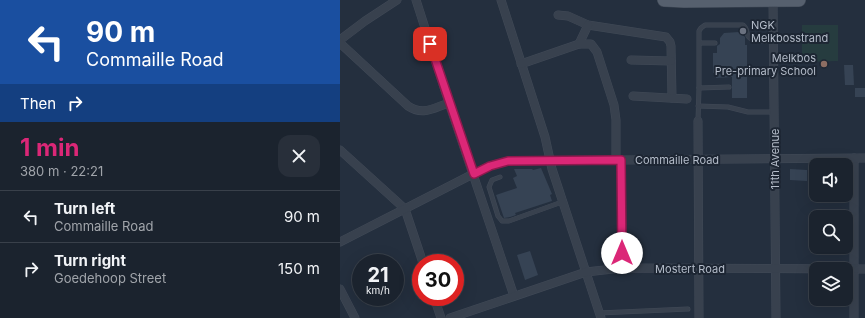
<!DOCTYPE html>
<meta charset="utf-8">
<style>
:root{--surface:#1b232e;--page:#282f3a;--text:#f1f3f6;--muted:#a0a4aa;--line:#39404a;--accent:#db2777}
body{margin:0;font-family:Inter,sans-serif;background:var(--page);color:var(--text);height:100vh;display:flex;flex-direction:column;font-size:15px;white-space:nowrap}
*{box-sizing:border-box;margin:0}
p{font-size:13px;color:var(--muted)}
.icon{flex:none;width:22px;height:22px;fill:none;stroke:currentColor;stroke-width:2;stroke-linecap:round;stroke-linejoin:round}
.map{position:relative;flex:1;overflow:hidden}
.sheet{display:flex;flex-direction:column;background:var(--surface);width:340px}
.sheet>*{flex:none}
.guide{background:#1a4fa0;color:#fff;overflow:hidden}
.buttons{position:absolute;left:469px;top:158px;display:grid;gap:8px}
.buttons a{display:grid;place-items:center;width:44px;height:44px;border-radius:8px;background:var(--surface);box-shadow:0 4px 16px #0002,0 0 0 1px var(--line);font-size:20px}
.speed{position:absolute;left:12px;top:254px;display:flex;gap:8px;font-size:20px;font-weight:700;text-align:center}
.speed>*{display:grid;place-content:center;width:52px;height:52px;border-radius:50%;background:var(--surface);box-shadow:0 4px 16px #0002,0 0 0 1px var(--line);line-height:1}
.speed small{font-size:10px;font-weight:400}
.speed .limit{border:6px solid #d22;background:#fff;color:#111}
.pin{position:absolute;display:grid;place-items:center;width:34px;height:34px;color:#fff;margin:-17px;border-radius:8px;box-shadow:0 2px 6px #0006}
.me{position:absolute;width:44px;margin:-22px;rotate:0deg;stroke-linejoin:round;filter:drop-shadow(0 0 3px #0008)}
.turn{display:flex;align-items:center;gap:14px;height:84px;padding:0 20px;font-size:18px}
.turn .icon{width:52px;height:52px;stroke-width:2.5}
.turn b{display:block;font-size:28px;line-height:34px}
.then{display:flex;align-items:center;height:38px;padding:0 20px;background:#0003;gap:8px;font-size:15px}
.round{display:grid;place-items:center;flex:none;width:42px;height:42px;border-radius:12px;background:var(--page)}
.summary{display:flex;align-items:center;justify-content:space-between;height:68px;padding:0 20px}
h1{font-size:24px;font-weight:700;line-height:30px;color:var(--accent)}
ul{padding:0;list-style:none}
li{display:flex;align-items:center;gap:12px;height:52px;padding:0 20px;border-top:1px solid var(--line)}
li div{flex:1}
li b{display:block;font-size:15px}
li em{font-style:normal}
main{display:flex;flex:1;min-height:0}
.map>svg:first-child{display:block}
.green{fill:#263c3f}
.building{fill:#364354}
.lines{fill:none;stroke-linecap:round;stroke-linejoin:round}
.lane-casing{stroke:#414a57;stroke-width:5}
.street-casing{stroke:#414a57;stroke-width:9}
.primary-casing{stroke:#414a57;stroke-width:14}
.lane{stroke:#38414e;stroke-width:4}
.street{stroke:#38414e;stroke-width:8}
.primary{stroke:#56606e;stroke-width:13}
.route-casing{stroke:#8e194d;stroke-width:10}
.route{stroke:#db2777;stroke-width:7}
.worship-dot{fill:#6b7280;stroke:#1d2633;stroke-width:1.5}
.education-dot{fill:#8d6e63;stroke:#1d2633;stroke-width:1.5}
.labels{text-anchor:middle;stroke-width:4;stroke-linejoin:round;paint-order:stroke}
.poi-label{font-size:11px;fill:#b4bcc9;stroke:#1d2633;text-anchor:start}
.street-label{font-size:11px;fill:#b4bcc9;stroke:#1d2633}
</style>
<main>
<section class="sheet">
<div class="guide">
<div class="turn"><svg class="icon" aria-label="left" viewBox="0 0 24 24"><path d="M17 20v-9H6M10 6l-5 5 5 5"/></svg><div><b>90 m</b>Commaille Road</div></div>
<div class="then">Then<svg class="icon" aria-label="right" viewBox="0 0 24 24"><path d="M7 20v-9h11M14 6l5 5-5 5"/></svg></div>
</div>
<div class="summary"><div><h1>1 min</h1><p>380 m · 22:21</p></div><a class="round"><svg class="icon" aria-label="close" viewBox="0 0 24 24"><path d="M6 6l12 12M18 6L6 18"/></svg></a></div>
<ul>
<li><svg class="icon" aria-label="left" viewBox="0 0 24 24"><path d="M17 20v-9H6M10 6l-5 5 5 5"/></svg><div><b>Turn left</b><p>Commaille Road</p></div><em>90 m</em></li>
<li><svg class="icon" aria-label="right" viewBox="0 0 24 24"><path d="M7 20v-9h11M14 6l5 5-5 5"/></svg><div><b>Turn right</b><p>Goedehoop Street</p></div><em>150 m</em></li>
</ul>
</section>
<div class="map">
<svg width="525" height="318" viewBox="0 0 525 318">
<rect width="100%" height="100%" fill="#242f3e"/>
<!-- green -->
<path class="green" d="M 462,25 L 498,25 L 498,61 L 462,62 Z"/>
<!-- building -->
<g class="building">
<path d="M 399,32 L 405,37 L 405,45 L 407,45 L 407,98 L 392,98 L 392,77 L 376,78 L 376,73 L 373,73 L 373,53 L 377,53 L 377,46 L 380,44 L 380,38 L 384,33 Z"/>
<path d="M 504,65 L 513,65 L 514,85 L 505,85 Z"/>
<rect x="515" y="88" width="10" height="9"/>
<path d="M 201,168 L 212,194 L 210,195 L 212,201 L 175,213 L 176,215 L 170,217 L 164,218 L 156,195 L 177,188 L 173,178 L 177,176 L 174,169 L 192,169 L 193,170 Z"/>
<path d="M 450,169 L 467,170 L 467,181 L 450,180 Z"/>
<path d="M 190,251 L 198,275 L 185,280 L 177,255 Z"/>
</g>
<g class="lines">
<!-- lane casing -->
<g class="lane-casing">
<g id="lane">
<path d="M 360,43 L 375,43"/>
<path d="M 359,88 L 389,87"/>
<path d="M 358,106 L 388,107 L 408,112 L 434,112"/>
<path d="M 358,121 L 359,88 L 359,31 L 361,28 L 365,25 L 403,25 C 408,29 406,32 408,36 C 412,43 426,41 433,41"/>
<path d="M 160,177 L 152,180 L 149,187 L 158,216 L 162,221 L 169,221 L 222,202"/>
<path d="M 259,313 L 348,309"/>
</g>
</g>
<!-- street casing -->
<g class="street-casing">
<g id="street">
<path d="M 76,0 L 109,103 L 174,296"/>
<path d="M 161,0 L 205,137 L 212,169 L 261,318"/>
<path d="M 433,0 L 436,318"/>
<path d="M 218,15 L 228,16 L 248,25 L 326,37 L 330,42 L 331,46 L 332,98"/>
<path d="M 0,40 L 25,21 L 57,0"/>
<path d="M 0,43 L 68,106 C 83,116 93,108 109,103"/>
<path d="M 239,44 L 248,25"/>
<path d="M 291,60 L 331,61"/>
<path d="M 181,64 L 239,44 L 251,44 L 257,52 L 274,105 L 276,120 L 276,160"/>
<path d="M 293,96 L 347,99"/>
<path d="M 358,121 L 359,318"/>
<path d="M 0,150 L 65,209 L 83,263"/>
<path d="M 514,158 L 514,318"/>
<path d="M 281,160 L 282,268"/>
<path d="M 0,242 L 133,174 L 150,166 L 168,161 L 525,158"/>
<path d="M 0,289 L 15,318"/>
<path d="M 94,297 L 101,318"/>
<path d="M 110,318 L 246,272 L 282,268 L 525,269"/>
</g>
</g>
<!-- primary casing -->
<g class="primary-casing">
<path id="primary" d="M 324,0 L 344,1 L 459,0"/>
</g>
<!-- lane -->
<use href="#lane" class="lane"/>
<!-- street -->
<use href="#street" class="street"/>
<!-- primary -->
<use href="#primary" class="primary"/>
</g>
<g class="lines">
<!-- route casing -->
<g class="route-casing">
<path id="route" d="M 90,44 L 134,174 L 150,166 L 168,161 L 281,160 L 282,253"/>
</g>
<!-- route -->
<use href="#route" class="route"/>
</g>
<!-- markers -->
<circle class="worship-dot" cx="403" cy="31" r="4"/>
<circle class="education-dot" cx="484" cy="64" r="4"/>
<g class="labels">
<!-- poi labels -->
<g class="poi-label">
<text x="411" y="29">NGK<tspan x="411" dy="13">Melkbosstrand</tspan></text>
<text x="476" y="62" text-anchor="end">Melkbos<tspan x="476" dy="13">Pre-primary School</tspan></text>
</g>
<!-- street labels -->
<g class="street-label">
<text transform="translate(435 159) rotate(-90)" y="4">11th Avenue</text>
<text x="337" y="164">Commaille Road</text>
<text x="350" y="273">Mostert Road</text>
</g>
</g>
</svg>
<div class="buttons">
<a><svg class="icon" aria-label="sound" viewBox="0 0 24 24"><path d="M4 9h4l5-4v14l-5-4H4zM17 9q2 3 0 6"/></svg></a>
<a><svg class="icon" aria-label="search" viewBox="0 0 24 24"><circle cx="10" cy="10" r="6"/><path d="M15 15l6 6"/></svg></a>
<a><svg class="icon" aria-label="layers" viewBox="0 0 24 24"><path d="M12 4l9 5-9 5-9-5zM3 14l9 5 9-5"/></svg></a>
</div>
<div class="speed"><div>21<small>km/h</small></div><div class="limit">30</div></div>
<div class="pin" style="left:90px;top:44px;background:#d93025"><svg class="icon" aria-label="arrive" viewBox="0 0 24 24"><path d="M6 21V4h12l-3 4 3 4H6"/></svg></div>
<svg class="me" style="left:282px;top:253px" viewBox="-20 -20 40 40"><circle r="19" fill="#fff"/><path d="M0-13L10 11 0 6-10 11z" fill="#db2777"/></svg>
</div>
</main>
